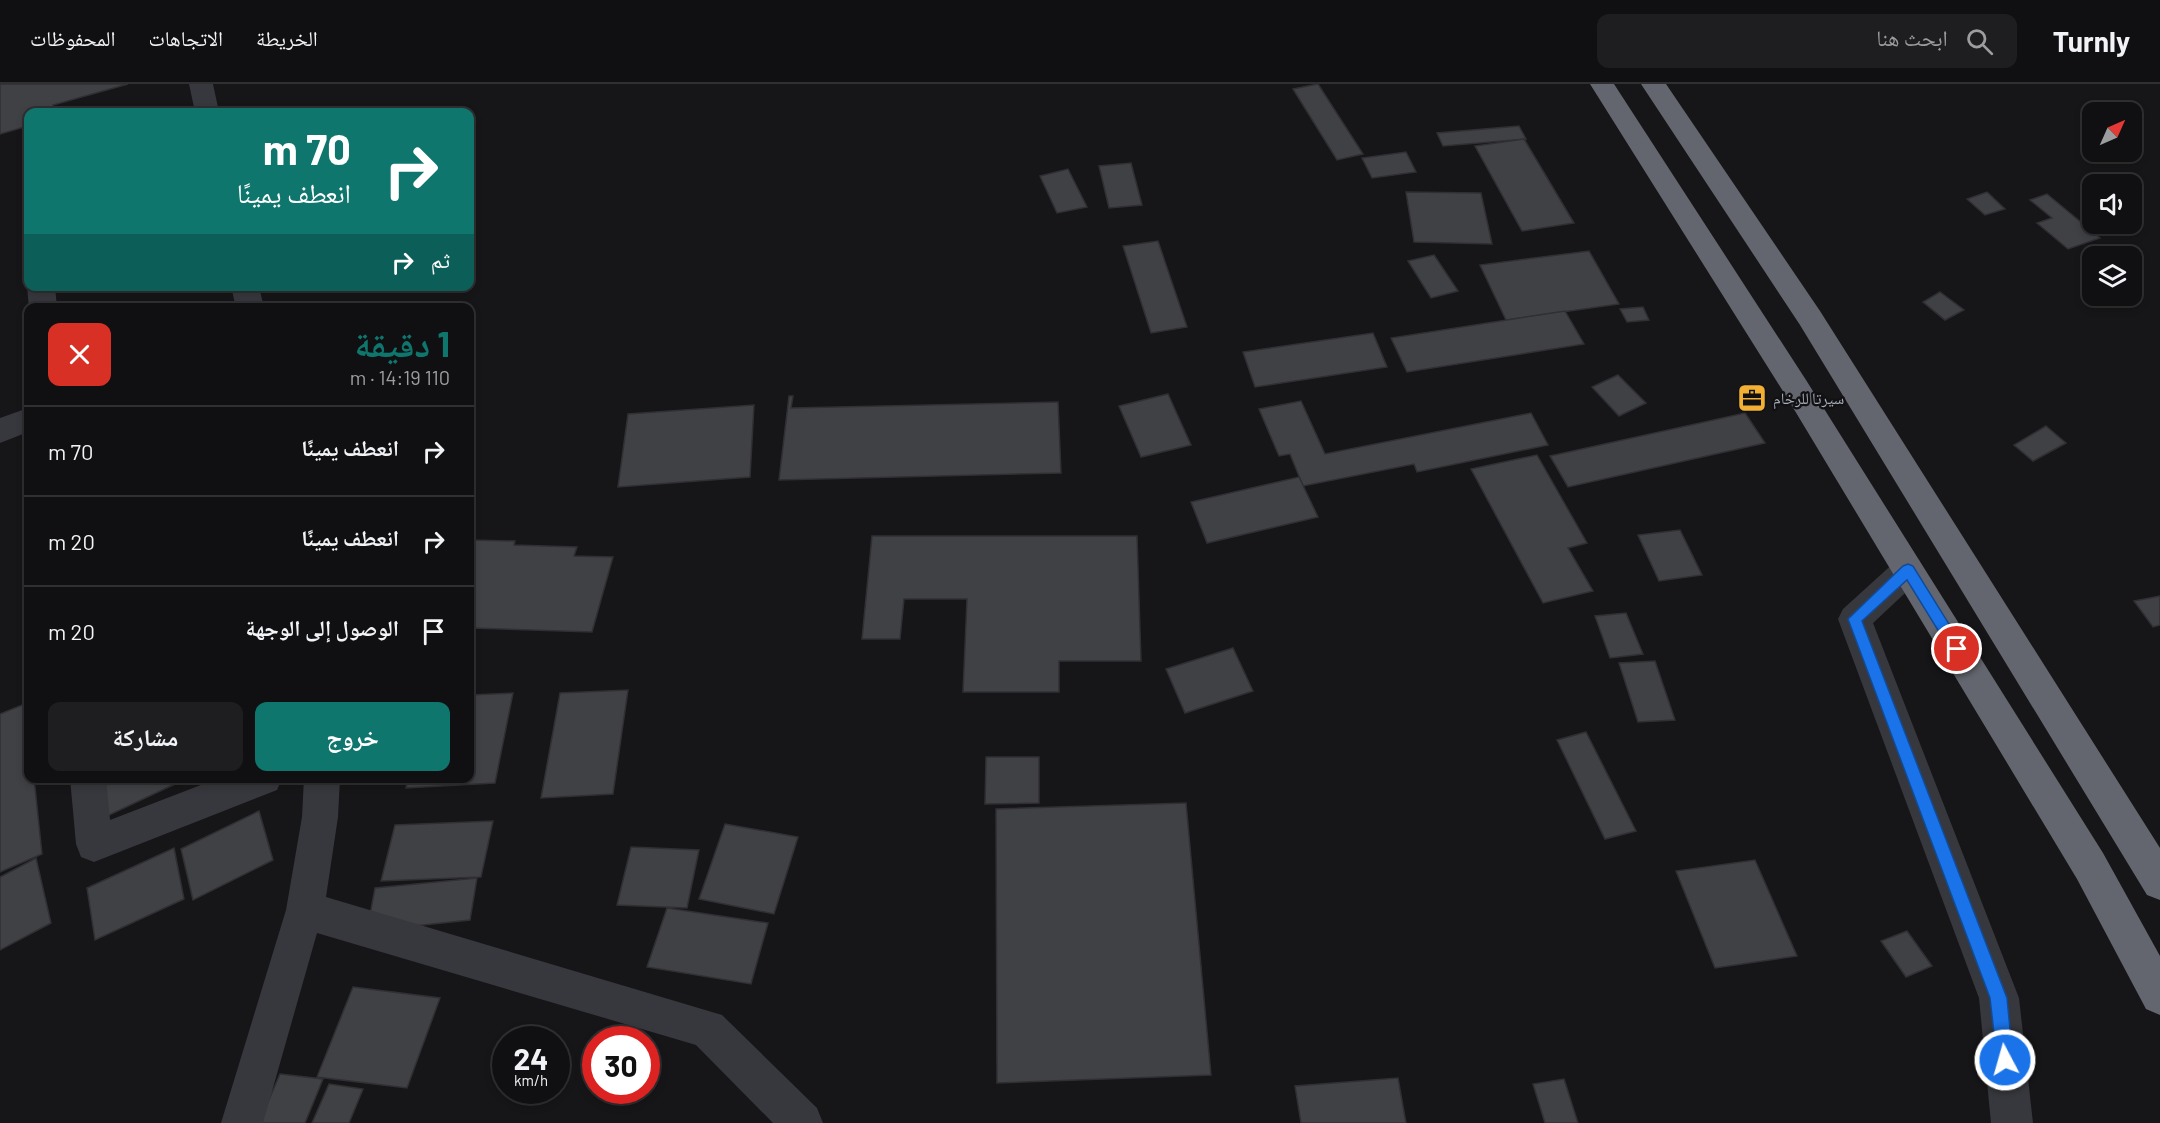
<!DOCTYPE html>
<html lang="ar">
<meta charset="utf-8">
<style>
:root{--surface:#101012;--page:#1e1e20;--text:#f1f3f6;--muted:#9c9d9f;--line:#303032;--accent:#0f766e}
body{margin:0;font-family:Barlow,"Noto Naskh Arabic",sans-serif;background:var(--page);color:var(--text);direction:rtl;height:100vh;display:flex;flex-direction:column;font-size:22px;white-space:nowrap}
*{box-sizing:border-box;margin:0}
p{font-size:20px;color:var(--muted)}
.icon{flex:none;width:33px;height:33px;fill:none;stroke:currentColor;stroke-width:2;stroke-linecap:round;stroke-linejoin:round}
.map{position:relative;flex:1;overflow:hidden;direction:ltr}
.side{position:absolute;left:24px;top:219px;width:450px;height:480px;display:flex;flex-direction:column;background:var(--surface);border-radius:12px;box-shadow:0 3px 9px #0003,0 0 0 2px var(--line);direction:rtl}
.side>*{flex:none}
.guide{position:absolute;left:24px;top:24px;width:450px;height:183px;border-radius:12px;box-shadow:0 3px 9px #0003,0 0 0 2px var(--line);direction:rtl;background:#0f766e;color:#fff;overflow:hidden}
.needle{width:39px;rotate:45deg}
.fabs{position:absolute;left:2082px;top:18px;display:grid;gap:12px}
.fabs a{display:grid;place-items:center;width:60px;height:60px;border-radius:12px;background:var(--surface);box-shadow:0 3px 9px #0003,0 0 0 2px var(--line);font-size:30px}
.speed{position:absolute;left:492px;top:942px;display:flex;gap:12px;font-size:30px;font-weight:700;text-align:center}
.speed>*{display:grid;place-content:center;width:78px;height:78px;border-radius:50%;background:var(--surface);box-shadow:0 3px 9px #0003,0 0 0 2px var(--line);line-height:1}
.speed small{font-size:15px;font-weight:400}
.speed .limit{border:9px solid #d22;background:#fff;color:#111}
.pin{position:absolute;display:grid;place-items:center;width:51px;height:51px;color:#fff;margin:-26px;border:3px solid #fff;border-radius:50%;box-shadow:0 2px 6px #0007}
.me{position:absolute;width:66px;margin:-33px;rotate:354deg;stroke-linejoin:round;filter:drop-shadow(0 0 4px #0008)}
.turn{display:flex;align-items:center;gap:21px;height:126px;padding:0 24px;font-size:27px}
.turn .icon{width:78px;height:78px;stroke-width:2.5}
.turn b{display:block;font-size:42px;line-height:51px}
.then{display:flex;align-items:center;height:57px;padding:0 24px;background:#0003;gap:12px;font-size:22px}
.round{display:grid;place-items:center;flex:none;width:63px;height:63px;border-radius:12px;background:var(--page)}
.overview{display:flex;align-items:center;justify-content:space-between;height:102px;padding:0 24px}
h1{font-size:36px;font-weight:700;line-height:45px;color:var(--accent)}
.action{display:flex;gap:12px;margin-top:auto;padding:12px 24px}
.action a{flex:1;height:69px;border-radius:12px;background:var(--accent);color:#fff;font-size:24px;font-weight:700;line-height:69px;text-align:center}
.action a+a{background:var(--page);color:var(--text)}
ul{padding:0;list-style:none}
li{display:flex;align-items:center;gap:18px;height:90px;padding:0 24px;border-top:2px solid var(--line)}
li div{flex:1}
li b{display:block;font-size:22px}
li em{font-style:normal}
header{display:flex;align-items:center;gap:36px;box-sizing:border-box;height:84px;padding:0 30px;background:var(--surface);border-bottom:2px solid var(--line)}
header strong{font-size:28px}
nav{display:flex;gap:33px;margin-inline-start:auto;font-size:21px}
.search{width:420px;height:54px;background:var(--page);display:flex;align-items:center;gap:15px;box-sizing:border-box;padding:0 21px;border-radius:12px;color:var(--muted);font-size:22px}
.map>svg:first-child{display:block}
.building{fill:#404145;stroke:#303034;stroke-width:1.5}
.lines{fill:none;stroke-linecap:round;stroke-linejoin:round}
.minor{fill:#37383d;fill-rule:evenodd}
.highway{fill:#63666e;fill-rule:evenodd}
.route{fill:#1a73e8;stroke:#114b97;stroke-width:1.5}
.labels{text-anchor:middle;stroke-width:4.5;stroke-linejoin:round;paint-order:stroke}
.poi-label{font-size:16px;fill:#a8adb8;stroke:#111113;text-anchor:start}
</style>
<header>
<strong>Turnly</strong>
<div class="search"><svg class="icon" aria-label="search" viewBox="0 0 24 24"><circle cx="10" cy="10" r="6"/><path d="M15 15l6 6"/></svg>ابحث هنا</div>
<nav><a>الخريطة</a><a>الاتجاهات</a><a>المحفوظات</a></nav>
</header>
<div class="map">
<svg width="2160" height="1039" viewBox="0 0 2160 1039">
<rect width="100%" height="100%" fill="#161618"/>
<!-- building -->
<g class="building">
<path d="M 0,0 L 128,0 L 53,21 L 54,28 L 28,28 L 28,42 L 0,50 Z"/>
<path d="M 1318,0 L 1363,70 L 1337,76 L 1293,5 Z"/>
<path d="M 1519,42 L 1526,55 L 1443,62 L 1437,49 Z"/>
<path d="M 1524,55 L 1574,139 L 1522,147 L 1475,62 Z"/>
<path d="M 1406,68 L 1416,88 L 1372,94 L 1362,74 Z"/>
<path d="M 1131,79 L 1142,121 L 1109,124 L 1099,82 Z"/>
<path d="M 1068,85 L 1087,123 L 1057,129 L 1040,92 Z"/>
<path d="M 1406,108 L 1481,109 L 1492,160 L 1414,158 Z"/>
<path d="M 1987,108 L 2005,125 L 1985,131 L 1967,115 Z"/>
<path d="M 2047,110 L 2100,154 L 2068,165 L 2037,139 L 2052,134 L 2030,116 Z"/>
<path d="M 1158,157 L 1187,243 L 1151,249 L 1123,162 Z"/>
<path d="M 1589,167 L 1619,220 L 1506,236 L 1480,181 Z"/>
<path d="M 1434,171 L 1458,207 L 1431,214 L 1408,177 Z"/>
<path d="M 1940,208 L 1964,226 L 1945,236 L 1923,218 Z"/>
<path d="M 1643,223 L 1649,236 L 1627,238 L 1620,225 Z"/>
<path d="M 1565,227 L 1584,260 L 1407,288 L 1391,254 Z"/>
<path d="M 1373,249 L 1387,283 L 1255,303 L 1243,268 Z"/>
<path d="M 1618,291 L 1646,319 L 1619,332 L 1592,303 Z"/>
<path d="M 1168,310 L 1191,361 L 1141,373 L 1119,322 Z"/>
<path d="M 789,312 L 793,312 L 791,324 L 1058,318 L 1061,389 L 779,396 Z"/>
<path d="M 1301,317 L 1325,370 L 1531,329 L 1548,361 L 1417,388 L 1414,380 L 1303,402 L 1290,370 L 1279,372 L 1259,325 Z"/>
<path d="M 754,321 L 750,393 L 618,403 L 628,330 Z"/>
<path d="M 1745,329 L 1765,359 L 1568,403 L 1550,372 Z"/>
<path d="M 2046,342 L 2066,359 L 2033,377 L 2014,361 Z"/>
<path d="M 1537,371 L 1587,459 L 1568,464 L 1593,507 L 1543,519 L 1471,385 Z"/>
<path d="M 1299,393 L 1318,433 L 1207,459 L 1191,418 Z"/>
<path d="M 1680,446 L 1702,491 L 1659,497 L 1638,451 Z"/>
<path d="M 872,452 L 1137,452 L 1141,577 L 1059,577 L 1059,608 L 963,608 L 967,515 L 904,515 L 900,555 L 862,555 Z"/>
<path d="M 470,456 L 515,457 L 514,461 L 577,463 L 574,472 L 613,473 L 592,548 L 470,544 Z"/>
<path d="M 2160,512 L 2160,541 L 2153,543 L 2134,517 Z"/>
<path d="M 1626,529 L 1643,570 L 1610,574 L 1595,532 Z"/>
<path d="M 1233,564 L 1253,607 L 1185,629 L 1166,585 Z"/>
<path d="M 1655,577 L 1675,636 L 1638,638 L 1619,579 Z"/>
<path d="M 628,606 L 613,710 L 541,714 L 560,609 Z"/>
<path d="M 513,609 L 495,699 L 406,704 L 408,694 L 470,694 L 470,611 Z"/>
<path d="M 27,619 L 28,694 L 34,694 L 42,770 L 0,788 L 0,630 Z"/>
<path d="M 1586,648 L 1636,747 L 1605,755 L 1557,656 Z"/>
<path d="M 986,673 L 1039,673 L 1039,719 L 985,720 Z"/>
<path d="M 97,694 L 175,694 L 177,699 L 105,733 Z"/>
<path d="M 1186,719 L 1211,991 L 997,999 L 996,725 Z"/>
<path d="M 259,727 L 273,776 L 193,816 L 181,765 Z"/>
<path d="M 493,737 L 481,793 L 381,797 L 395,741 Z"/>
<path d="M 725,740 L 798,753 L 774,830 L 699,815 Z"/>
<path d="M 631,763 L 699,766 L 687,824 L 617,821 Z"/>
<path d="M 174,764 L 184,815 L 95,856 L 87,804 Z"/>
<path d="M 36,774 L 51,839 L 0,866 L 0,793 Z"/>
<path d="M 1755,776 L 1797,872 L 1715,884 L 1676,787 Z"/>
<path d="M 477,794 L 470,836 L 367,847 L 375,804 Z"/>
<path d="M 667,824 L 768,839 L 751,900 L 647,883 Z"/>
<path d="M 1907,847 L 1932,882 L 1906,893 L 1881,857 Z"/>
<path d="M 353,903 L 440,914 L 407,1004 L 317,993 Z"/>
<path d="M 280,990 L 323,995 L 305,1039 L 259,1039 Z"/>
<path d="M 1398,994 L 1406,1039 L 1301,1039 L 1295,1002 Z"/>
<path d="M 1564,995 L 1578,1039 L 1545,1039 L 1533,1000 Z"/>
<path d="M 329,1000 L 363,1005 L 349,1039 L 312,1039 Z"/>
</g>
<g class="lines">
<!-- minor -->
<g class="minor">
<path d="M 189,0 L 213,0 L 219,28 L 195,28 Z"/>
<path d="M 28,199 L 28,202 L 55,202 L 57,224 L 29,224 L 27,202 Z"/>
<path d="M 231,202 L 259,202 L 264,224 L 236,224 Z"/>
<path d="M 28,324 L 28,348 L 0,359 L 0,334 Z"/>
<path d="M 1908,472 L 1919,476 L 1924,486 L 1919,496 L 1873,539 L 2019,914 L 2033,1039 L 1991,1039 L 1979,914 L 1838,535 L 1843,525 L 1897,476 Z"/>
<path d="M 70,694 L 106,694 L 110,736 L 219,694 L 282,694 L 277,706 L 94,778 L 81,773 L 76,760 Z"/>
<path d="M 304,694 L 340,694 L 338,733 L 326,813 L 722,931 L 817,1024 L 823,1039 L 773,1039 L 696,961 L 317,849 L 263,1039 L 221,1039 L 286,826 L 302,733 Z"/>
</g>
<!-- highway -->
<g class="highway">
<path d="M 1590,0 L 1614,0 L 1806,296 L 2103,769 L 2160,872 L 2160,931 L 2146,925 L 2077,795 L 1786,312 Z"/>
<path d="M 1641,0 L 1666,0 L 1820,227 L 2160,764 L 2160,816 L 2147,811 L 1800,241 Z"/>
</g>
</g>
<!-- route -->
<path class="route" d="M 1908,480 L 1913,482 L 1962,561 L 1964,565 L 1962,569 L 1957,571 L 1952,569 L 1907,496 L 1862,537 L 2007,914 L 2013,976 L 2011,982 L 2005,985 L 1999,982 L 1997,976 L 1990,914 L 1848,535 L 1903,482 Z"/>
<!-- icons -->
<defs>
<g id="office-square" transform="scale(1.5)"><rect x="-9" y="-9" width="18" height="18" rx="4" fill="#f2b134" stroke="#111113"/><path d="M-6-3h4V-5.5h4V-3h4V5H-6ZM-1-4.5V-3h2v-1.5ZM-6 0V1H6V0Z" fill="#111"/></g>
</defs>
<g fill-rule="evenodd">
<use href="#office-square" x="1752" y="314"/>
</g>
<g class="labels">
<!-- poi labels -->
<g class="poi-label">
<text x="1773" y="320">سيرتا للرخام</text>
</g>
</g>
</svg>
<div class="fabs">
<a><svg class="needle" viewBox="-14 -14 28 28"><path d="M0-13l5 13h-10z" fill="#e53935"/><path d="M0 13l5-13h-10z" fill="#9c9d9f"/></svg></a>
<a><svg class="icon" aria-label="sound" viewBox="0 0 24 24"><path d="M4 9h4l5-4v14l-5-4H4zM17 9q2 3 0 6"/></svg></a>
<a><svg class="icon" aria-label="layers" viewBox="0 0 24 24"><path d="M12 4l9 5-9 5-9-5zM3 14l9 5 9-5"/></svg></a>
</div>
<div class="speed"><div>24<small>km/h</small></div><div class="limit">30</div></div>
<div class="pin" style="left:1957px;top:565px;background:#d93025"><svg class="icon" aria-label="arrive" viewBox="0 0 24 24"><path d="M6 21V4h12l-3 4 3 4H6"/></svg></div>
<svg class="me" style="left:2005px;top:976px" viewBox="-20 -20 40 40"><circle r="17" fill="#1a73e8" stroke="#fff" stroke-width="3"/><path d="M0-11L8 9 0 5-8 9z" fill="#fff"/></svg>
<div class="guide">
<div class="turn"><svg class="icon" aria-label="right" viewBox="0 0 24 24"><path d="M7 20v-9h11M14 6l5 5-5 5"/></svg><div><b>70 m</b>انعطف يمينًا</div></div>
<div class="then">ثم<svg class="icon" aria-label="right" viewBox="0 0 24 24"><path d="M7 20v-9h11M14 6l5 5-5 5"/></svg></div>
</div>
<section class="side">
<div class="overview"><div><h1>1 دقيقة</h1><p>110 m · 14:19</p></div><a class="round" style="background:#d93025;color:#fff"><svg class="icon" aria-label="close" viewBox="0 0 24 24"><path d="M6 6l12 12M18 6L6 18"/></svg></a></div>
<ul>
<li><svg class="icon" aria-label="right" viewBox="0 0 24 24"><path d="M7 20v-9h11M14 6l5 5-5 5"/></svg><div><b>انعطف يمينًا</b></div><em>70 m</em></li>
<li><svg class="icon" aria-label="right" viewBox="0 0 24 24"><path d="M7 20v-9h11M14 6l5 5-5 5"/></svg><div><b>انعطف يمينًا</b></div><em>20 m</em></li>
<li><svg class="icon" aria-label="arrive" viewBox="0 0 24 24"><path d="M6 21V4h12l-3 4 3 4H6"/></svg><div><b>الوصول إلى الوجهة</b></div><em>20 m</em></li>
</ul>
<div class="action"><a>خروج</a><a>مشاركة</a></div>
</section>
</div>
